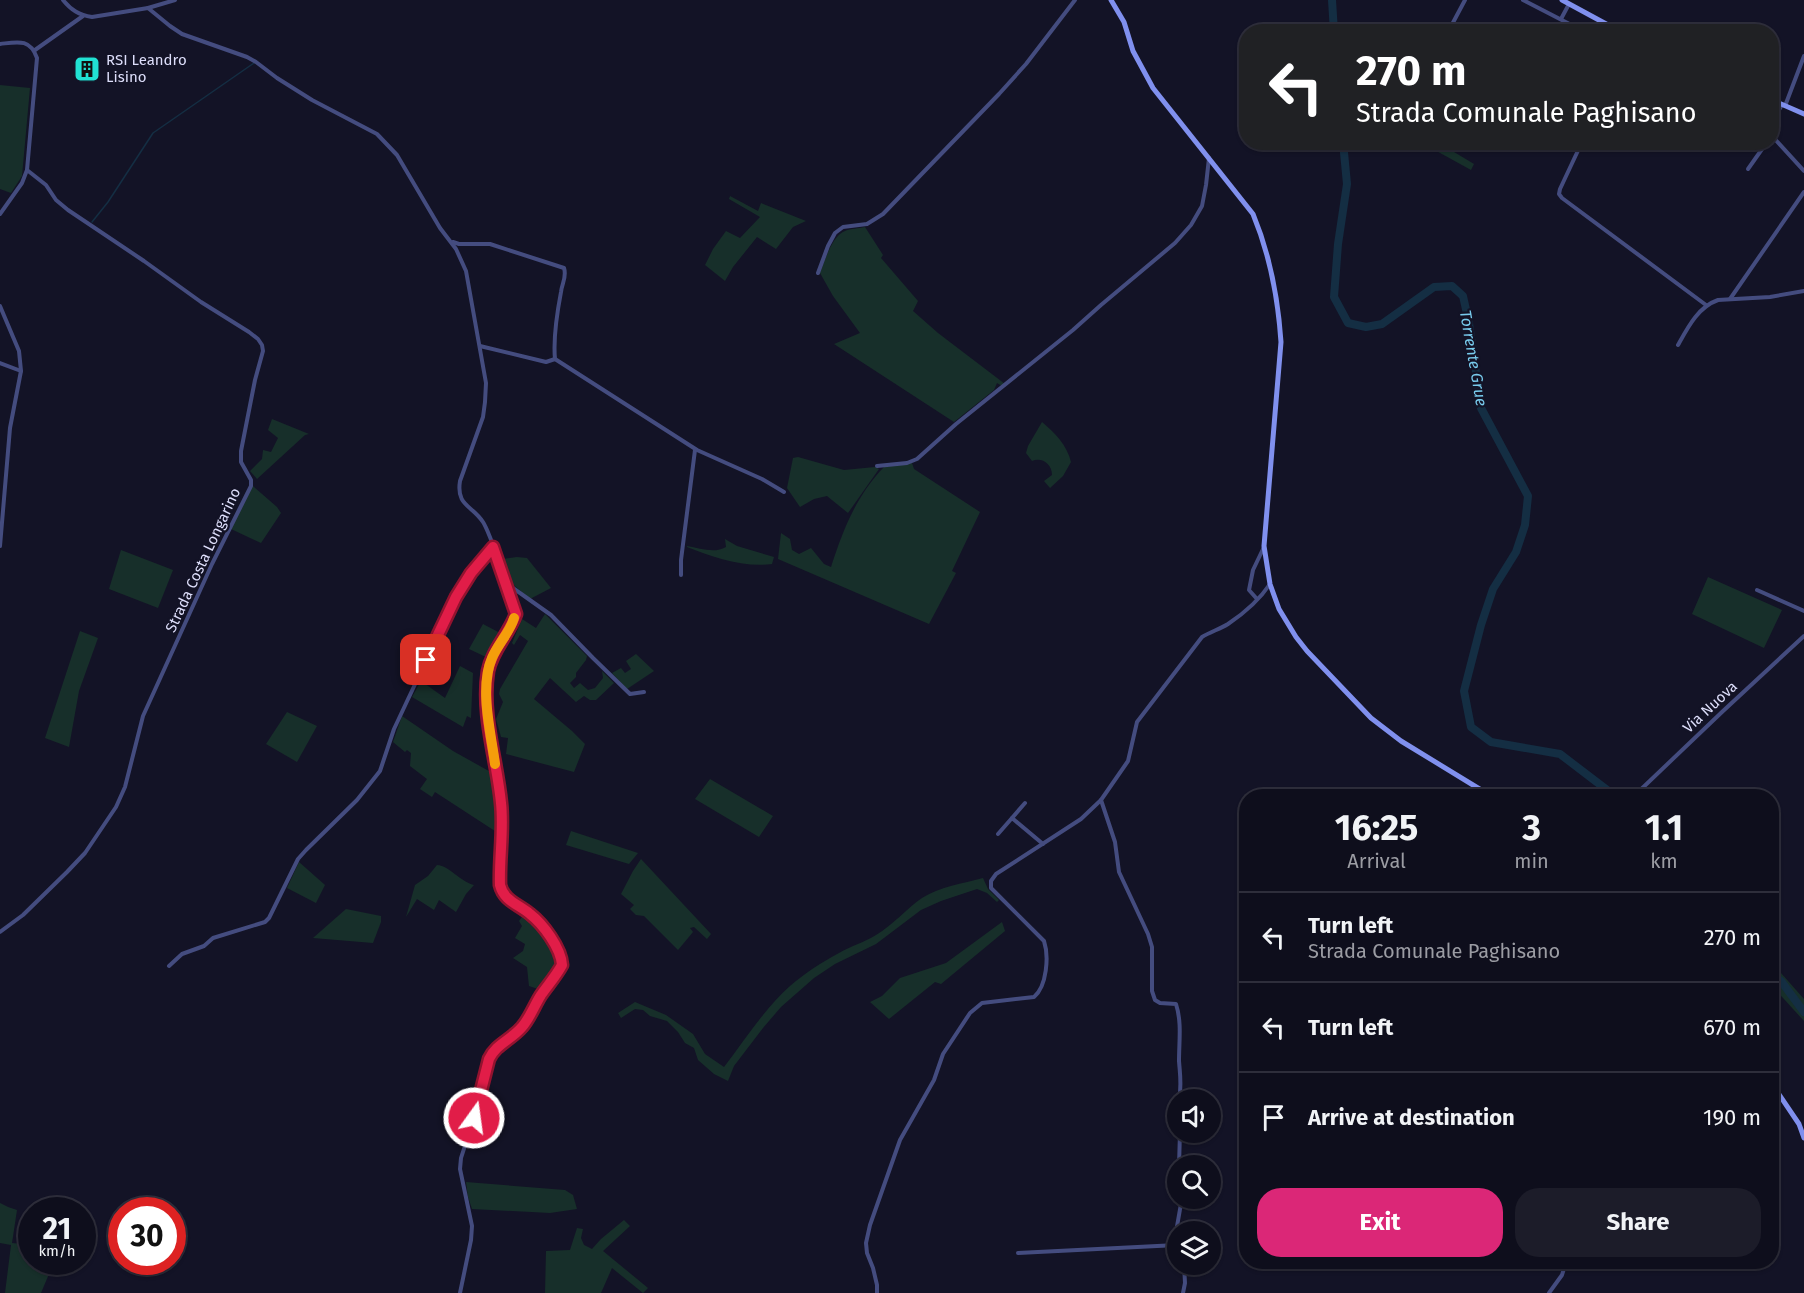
<!DOCTYPE html>
<style>
:root{--surface:#0e0e1c;--page:#1c1c29;--text:#f1f3f6;--muted:#9b9ca3;--line:#2e2e3b;--accent:#db2777}
body{margin:0;font-family:"Fira Sans",sans-serif;background:var(--page);color:var(--text);height:100vh;display:flex;flex-direction:column;font-size:22px;white-space:nowrap}
*{box-sizing:border-box;margin:0}
p{font-size:20px;color:var(--muted)}
.icon{flex:none;width:33px;height:33px;fill:none;stroke:currentColor;stroke-width:2;stroke-linecap:round;stroke-linejoin:round}
.map{position:relative;flex:1;overflow:hidden}
.drawer{position:absolute;left:1239px;top:789px;width:540px;height:480px;display:flex;flex-direction:column;background:var(--surface);border-radius:24px;box-shadow:0 2px 4px #0004,0 0 0 2px var(--line)}
.drawer>*{flex:none}
.top-card{position:absolute;left:1239px;top:24px;width:540px;height:126px;border-radius:24px;box-shadow:0 2px 4px #0004,0 0 0 2px var(--line);background:#202124;color:#fff;overflow:hidden}
.controls{position:absolute;left:1167px;top:1089px;display:grid;gap:12px}
.controls a{display:grid;place-items:center;width:54px;height:54px;border-radius:50%;background:var(--surface);box-shadow:0 2px 4px #0004,0 0 0 2px var(--line);font-size:30px}
.speed{position:absolute;left:18px;top:1197px;display:flex;gap:12px;font-size:30px;font-weight:700;text-align:center}
.speed>*{display:grid;place-content:center;width:78px;height:78px;border-radius:50%;background:var(--surface);box-shadow:0 2px 4px #0004,0 0 0 2px var(--line);line-height:1}
.speed small{font-size:15px;font-weight:400}
.speed .limit{border:9px solid #d22;background:#fff;color:#111}
.pin{position:absolute;display:grid;place-items:center;width:51px;height:51px;color:#fff;margin:-26px;border-radius:12px;box-shadow:0 3px 9px #0006}
.me{position:absolute;width:66px;margin:-33px;rotate:14deg;stroke-linejoin:round;filter:drop-shadow(0 0 4px #0008)}
.turn{display:flex;align-items:center;gap:21px;height:126px;padding:0 18px;font-size:27px}
.turn .icon{width:78px;height:78px;stroke-width:2.5}
.turn b{display:block;font-size:42px;line-height:51px}
.eta{display:flex;justify-content:space-evenly;align-items:center;height:102px;text-align:center}
.eta b{font-size:36px;font-weight:700;line-height:42px}
.button{display:flex;gap:12px;margin-top:auto;padding:12px 18px}
.button a{flex:1;height:69px;border-radius:24px;background:var(--accent);color:#fff;font-size:24px;font-weight:700;line-height:69px;text-align:center}
.button a+a{background:var(--page);color:var(--text)}
ul{padding:0;list-style:none}
li{display:flex;align-items:center;gap:18px;height:90px;padding:0 18px;border-top:2px solid var(--line)}
li div{flex:1}
li b{display:block;font-size:22px}
li em{font-style:normal}
.map>svg:first-child{display:block}
.green{fill:#172f2a}
.lines{fill:none;stroke-linecap:round;stroke-linejoin:round}
.stream{stroke:#142e43;stroke-width:1.5}
.river{stroke:#142e43;stroke-width:8}
.street{stroke:#444c7f;stroke-width:4}
.secondary{stroke:#8090ee;stroke-width:5}
.route-casing{stroke:#92132f;stroke-width:15}
.route{stroke:#e11d48;stroke-width:10}
.slow{stroke:#f59e0b;stroke-width:10}
.labels{text-anchor:middle;stroke-width:4.5;stroke-linejoin:round;paint-order:stroke}
.poi-label{font-size:15px;fill:#dddefa;stroke:#131326;text-anchor:start}
.street-label{font-size:15px;fill:#dddefa;stroke:#131326}
.water-label{font-size:16px;font-style:italic;fill:#78cbed;stroke:#131326}
</style>
<div class="map">
<svg width="1804" height="1293" viewBox="0 0 1804 1293">
<rect width="100%" height="100%" fill="#131326"/>
<!-- green -->
<g class="green">
<path d="M 0,85 L 30,88 L 22,176 L 11,193 L 0,189 Z"/>
<path d="M 1422,143 L 1439,143 L 1474,164 L 1471,170 Z"/>
<path d="M 730,196 L 758,211 L 761,203 L 806,221 L 793,227 L 776,249 L 757,237 L 733,267 L 725,281 L 705,265 L 713,249 L 726,231 L 740,238 L 760,217 L 729,199 Z"/>
<path d="M 865,227 L 883,255 L 881,258 L 918,301 L 913,311 L 938,333 L 1005,384 L 1002,386 L 997,383 L 994,390 L 954,422 L 834,344 L 860,333 L 833,296 L 820,273 C 825,260 832,236 845,231 C 851,228 858,229 865,227 Z"/>
<path d="M 272,419 L 309,434 L 305,435 L 257,479 L 250,471 L 262,459 L 263,450 L 271,452 L 278,438 L 268,430 Z"/>
<path d="M 1042,422 C 1055,433 1067,445 1071,462 L 1063,476 L 1050,488 L 1044,481 L 1052,475 C 1052,464 1042,457 1032,461 L 1026,453 L 1028,446 Z"/>
<path d="M 798,457 L 844,470 L 875,467 L 879,469 L 848,513 L 827,496 L 814,499 L 800,507 L 787,488 L 793,458 Z"/>
<path d="M 912,463 L 914,469 L 980,512 L 952,571 L 956,573 L 929,624 L 778,559 L 781,533 L 790,539 L 792,550 L 799,554 L 811,548 L 824,564 L 831,567 C 843,530 856,496 884,467 Z"/>
<path d="M 253,486 L 277,507 L 281,513 L 261,543 L 231,529 Z"/>
<path d="M 725,539 L 737,546 L 774,557 L 772,564 C 744,568 713,557 687,547 L 687,546 C 700,548 714,554 726,547 Z"/>
<path d="M 121,550 L 173,570 L 158,608 L 109,589 Z"/>
<path d="M 517,557 L 527,558 L 551,588 L 530,599 L 509,581 L 502,559 Z"/>
<path d="M 1708,577 L 1782,610 L 1763,650 L 1764,648 L 1692,614 Z"/>
<path d="M 545,614 L 587,656 L 586,660 L 576,673 L 576,677 L 570,683 L 574,688 L 580,683 L 588,690 L 595,688 L 603,678 L 602,671 L 614,683 L 596,700 L 590,700 L 584,696 L 576,702 L 550,678 L 534,699 L 572,731 L 585,744 L 574,772 L 506,754 L 508,738 L 501,737 L 496,719 L 503,702 L 499,694 L 500,689 L 528,641 L 520,635 L 514,645 L 512,643 L 522,619 L 536,628 Z"/>
<path d="M 483,624 L 502,634 L 488,658 L 469,649 Z"/>
<path d="M 80,631 L 98,638 L 79,691 L 69,747 L 45,738 Z"/>
<path d="M 636,654 L 654,671 L 627,689 L 612,673 L 621,668 L 625,673 L 631,669 L 626,661 Z"/>
<path d="M 460,666 L 473,673 L 471,718 L 467,716 L 463,727 L 412,697 L 421,681 L 445,698 Z"/>
<path d="M 287,712 L 317,726 L 297,762 L 266,744 Z"/>
<path d="M 402,716 L 453,751 L 496,775 L 499,805 L 498,833 L 435,792 L 432,797 L 420,789 L 427,779 L 410,766 L 411,753 L 407,750 L 405,752 L 393,742 Z"/>
<path d="M 710,779 L 773,816 L 759,837 L 695,799 Z"/>
<path d="M 571,831 L 638,853 L 629,864 L 566,845 Z"/>
<path d="M 641,859 L 711,934 L 707,939 L 694,927 L 690,928 L 693,932 L 678,950 L 644,916 L 636,915 L 630,909 L 634,905 L 621,894 L 633,871 Z"/>
<path d="M 299,862 L 325,885 L 316,903 L 287,888 Z"/>
<path d="M 437,865 C 450,866 459,881 474,885 L 466,894 L 456,912 L 439,900 L 434,910 L 417,899 L 406,917 L 415,885 L 428,876 Z"/>
<path d="M 983,878 L 988,889 L 999,900 L 997,902 L 987,893 L 977,889 L 941,901 L 921,910 L 876,944 L 835,964 L 814,978 L 781,1007 L 763,1028 L 734,1066 L 728,1081 L 714,1074 L 698,1060 L 694,1048 L 685,1043 L 678,1032 L 667,1021 L 650,1016 L 643,1010 L 635,1009 L 621,1018 L 618,1013 L 635,1002 L 666,1015 L 693,1034 L 705,1054 L 724,1067 C 745,1040 764,1009 790,986 C 805,973 822,962 839,953 C 851,946 865,942 876,935 C 893,925 906,909 922,898 C 941,886 962,884 983,878 Z"/>
<path d="M 346,909 L 381,916 L 381,922 L 373,943 L 313,938 Z"/>
<path d="M 524,914 C 538,926 555,944 558,964 L 541,990 L 529,986 L 527,967 L 513,958 L 523,951 L 525,944 L 515,938 L 522,926 L 519,921 Z"/>
<path d="M 1002,922 L 1005,931 L 941,984 L 935,982 L 889,1019 L 870,1002 L 882,996 L 900,978 L 946,963 Z"/>
<path d="M 1772,966 L 1781,973 L 1804,999 L 1804,1021 L 1772,986 Z"/>
<path d="M 466,1182 L 565,1190 L 573,1195 L 577,1209 L 550,1213 L 472,1209 L 468,1197 Z"/>
<path d="M 0,1203 L 8,1207 L 17,1210 L 12,1243 L 31,1245 L 32,1262 L 54,1262 L 41,1293 L 5,1293 L 11,1245 L 0,1243 Z"/>
<path d="M 624,1220 L 630,1226 L 603,1251 L 648,1288 L 643,1293 L 612,1268 L 601,1293 L 545,1293 L 546,1251 L 570,1250 L 577,1228 L 583,1229 L 581,1238 L 584,1245 L 592,1249 L 601,1239 Z"/>
</g>
<g class="lines">
<!-- stream -->
<path class="stream" d="M 92,222 L 108,202 L 153,133 L 254,63"/>
<!-- river -->
<g class="river">
<path d="M 1332,0 L 1334,32"/>
<path d="M 1343,142 L 1347,184 L 1338,244 L 1334,297 L 1348,323 L 1366,327 L 1382,324 L 1434,287 L 1452,286 L 1463,296 L 1469,323 L 1481,408 L 1528,496 L 1525,525 L 1516,552 L 1493,589 L 1481,625 L 1464,691 L 1471,727 L 1491,742 L 1560,754 L 1615,796"/>
<path d="M 1772,975 L 1781,981 L 1804,1012"/>
</g>
<!-- street -->
<g class="street">
<path d="M 63,0 C 71,10 79,15 92,17 L 148,8 L 170,26 L 182,34 L 247,57 L 256,62 L 277,78 L 312,100 L 377,134 L 397,155 L 440,228 L 456,249 L 466,271 L 486,383 L 485,402 L 483,417 L 460,481 C 456,506 472,505 483,522 C 489,531 515,604 515,613 C 515,628 499,644 492,657 C 488,665 488,675 487,684 C 483,721 498,765 501,802 C 504,829 499,858 500,885 C 504,901 518,904 530,914 C 542,924 561,948 562,965 C 556,976 548,985 541,995 C 534,1006 530,1018 522,1027 C 511,1040 496,1044 489,1059 L 474,1118 L 461,1158 L 460,1169 L 472,1226 L 471,1240 L 460,1293"/>
<path d="M 1523,0 L 1585,32"/>
<path d="M 148,8 L 175,0"/>
<path d="M 1561,19 L 1569,4"/>
<path d="M 1448,32 L 1465,0"/>
<path d="M 0,44 C 17,42 30,38 37,58 L 27,170 L 46,185 L 56,200 L 68,210 L 144,261 L 201,302 L 249,332 L 258,339 L 262,345 L 263,351 L 255,380 L 241,451 L 241,462 L 251,480 L 251,486 L 212,564 L 143,716 L 125,787 L 116,807 L 85,853 L 67,872 L 23,915 L 0,932"/>
<path d="M 35,50 L 83,16"/>
<path d="M 1785,106 L 1804,56"/>
<path d="M 1772,121 L 1782,105"/>
<path d="M 1772,136 L 1804,171"/>
<path d="M 1582,142 L 1560,189 L 1559,194 L 1562,198 L 1706,305"/>
<path d="M 1748,169 L 1767,142"/>
<path d="M 0,214 L 22,183 L 27,170"/>
<path d="M 453,242 L 459,244 L 490,244 L 564,268 C 567,277 562,283 561,292 C 557,313 553,338 555,359 L 697,450 L 762,479 L 784,492"/>
<path d="M 818,273 L 828,246 L 835,233 L 843,227 L 867,224 L 883,214 L 999,94 L 1026,64 L 1075,0"/>
<path d="M 1730,299 L 1804,192"/>
<path d="M 0,306 L 19,351 L 21,371 L 10,428 L 0,546"/>
<path d="M 1678,345 C 1688,327 1698,307 1718,300 L 1770,297 L 1804,291"/>
<path d="M 480,346 L 546,362 L 555,359"/>
<path d="M 0,363 L 21,371"/>
<path d="M 877,466 L 907,463 L 917,459 L 956,424 L 1073,330 L 1101,305 L 1175,243 L 1191,225 L 1202,206 L 1206,185 L 1209,158"/>
<path d="M 681,575 L 681,560 L 695,450"/>
<path d="M 506,583 L 551,615 L 593,658 L 630,694 L 644,692"/>
<path d="M 1757,590 L 1804,611"/>
<path d="M 1257,599 L 1249,590 L 1253,570 L 1264,547"/>
<path d="M 1634,796 L 1722,712 L 1804,636"/>
<path d="M 1012,818 L 1025,803"/>
<path d="M 998,834 L 1012,818 L 1043,844"/>
<path d="M 169,966 L 182,954 L 204,946 L 213,938 L 265,922 L 269,918 L 298,859 L 306,850 L 357,800 L 380,771 L 394,729 L 456,597 L 470,573 L 493,547"/>
<path d="M 1179,1100 C 1182,1085 1180,1075 1179,1061 C 1179,1041 1182,1023 1176,1004 L 1160,1003 L 1155,1000 L 1152,991 L 1152,947 L 1148,934 L 1119,872 L 1115,842 L 1101,800 L 1128,761 L 1137,722 L 1202,637 C 1210,632 1220,629 1228,624 C 1243,614 1260,599 1270,584"/>
<path d="M 1179,1166 L 1180,1132"/>
<path d="M 1177,1245 L 1176,1232 L 1182,1198"/>
<path d="M 1018,1253 L 1177,1245"/>
<path d="M 877,1293 L 877,1285 L 873,1268 L 867,1253 L 866,1243 L 870,1225 L 900,1140 L 934,1080 L 943,1054 L 970,1013 L 982,1003 L 1034,997 C 1047,986 1049,956 1044,941 L 991,888 L 991,881 L 996,874 L 1081,819 L 1101,800"/>
<path d="M 1183,1293 L 1185,1283 L 1184,1264"/>
<path d="M 1549,1293 L 1562,1275 L 1566,1262"/>
</g>
<!-- secondary -->
<g class="secondary">
<path d="M 1111,0 L 1124,22 L 1133,51 L 1153,88 L 1253,214 C 1270,255 1278,298 1281,342 L 1264,546 L 1270,584 L 1279,609 L 1296,637 L 1307,651 L 1371,718 L 1401,741 L 1491,796"/>
<path d="M 1562,0 L 1621,32"/>
<path d="M 1772,100 L 1804,114"/>
<path d="M 1772,1084 L 1799,1124 L 1804,1138"/>
</g>
</g>
<g class="lines">
<!-- route casing -->
<g class="route-casing">
<path id="route" d="M 426,660 L 456,597 L 471,573 L 493,547 L 516,614 C 509,634 492,650 488,671 C 481,715 497,760 501,803 C 504,830 499,858 500,885 C 504,901 518,904 530,914 C 543,924 561,948 562,965 C 556,976 548,985 541,995 C 534,1006 530,1018 522,1027 C 511,1040 496,1044 489,1059 L 474,1118"/>
</g>
<!-- route -->
<use href="#route" class="route"/>
<!-- slow -->
<path class="slow" d="M 495,764 C 491,733 479,688 492,658 C 498,644 510,632 514,618"/>
</g>
<!-- icons -->
<defs>
<g id="building-square" transform="scale(1.35)"><rect x="-9" y="-9" width="18" height="18" rx="4" fill="#21e2d3" stroke="#131326"/><path d="M-4-6H4V6H1V3H-1V6H-4ZM-2.5-4.3h1.7v1.8h-1.7ZM.8-4.3h1.7v1.8H.8ZM-2.5-1h1.7V.8h-1.7ZM.8-1h1.7V.8H.8Z" fill="#111"/></g>
</defs>
<g fill-rule="evenodd">
<use href="#building-square" x="87" y="69"/>
</g>
<g class="labels">
<!-- poi labels -->
<g class="poi-label">
<text x="106" y="65">RSI Leandro<tspan x="106" dy="17">Lisino</tspan></text>
</g>
<!-- street labels -->
<g class="street-label">
<text transform="translate(203 560) rotate(-65)" y="5">Strada Costa Longarino</text>
<text transform="translate(1710 707) rotate(-43)" y="5">Via Nuova</text>
</g>
<!-- water labels -->
<g class="water-label">
<text transform="translate(1474 358) rotate(80)" y="6">Torrente Grue</text>
</g>
</g>
</svg>
<div class="controls">
<a><svg class="icon" aria-label="sound" viewBox="0 0 24 24"><path d="M4 9h4l5-4v14l-5-4H4zM17 9q2 3 0 6"/></svg></a>
<a><svg class="icon" aria-label="search" viewBox="0 0 24 24"><circle cx="10" cy="10" r="6"/><path d="M15 15l6 6"/></svg></a>
<a><svg class="icon" aria-label="layers" viewBox="0 0 24 24"><path d="M12 4l9 5-9 5-9-5zM3 14l9 5 9-5"/></svg></a>
</div>
<div class="speed"><div>21<small>km/h</small></div><div class="limit">30</div></div>
<div class="pin" style="left:426px;top:660px;background:#d93025"><svg class="icon" aria-label="arrive" viewBox="0 0 24 24"><path d="M6 21V4h12l-3 4 3 4H6"/></svg></div>
<svg class="me" style="left:474px;top:1118px" viewBox="-20 -20 40 40"><circle r="17" fill="#e11d48" stroke="#fff" stroke-width="3"/><path d="M0-11L8 9 0 5-8 9z" fill="#fff"/></svg>
<div class="top-card">
<div class="turn"><svg class="icon" aria-label="left" viewBox="0 0 24 24"><path d="M17 20v-9H6M10 6l-5 5 5 5"/></svg><div><b>270 m</b>Strada Comunale Paghisano</div></div>
</div>
<section class="drawer">
<div class="eta">
<div><b>16:25</b><p>Arrival</p></div>
<div><b>3</b><p>min</p></div>
<div><b>1.1</b><p>km</p></div>
</div>
<ul>
<li><svg class="icon" aria-label="left" viewBox="0 0 24 24"><path d="M17 20v-9H6M10 6l-5 5 5 5"/></svg><div><b>Turn left</b><p>Strada Comunale Paghisano</p></div><em>270 m</em></li>
<li><svg class="icon" aria-label="left" viewBox="0 0 24 24"><path d="M17 20v-9H6M10 6l-5 5 5 5"/></svg><div><b>Turn left</b></div><em>670 m</em></li>
<li><svg class="icon" aria-label="arrive" viewBox="0 0 24 24"><path d="M6 21V4h12l-3 4 3 4H6"/></svg><div><b>Arrive at destination</b></div><em>190 m</em></li>
</ul>
<div class="button"><a>Exit</a><a>Share</a></div>
</section>
</div>
